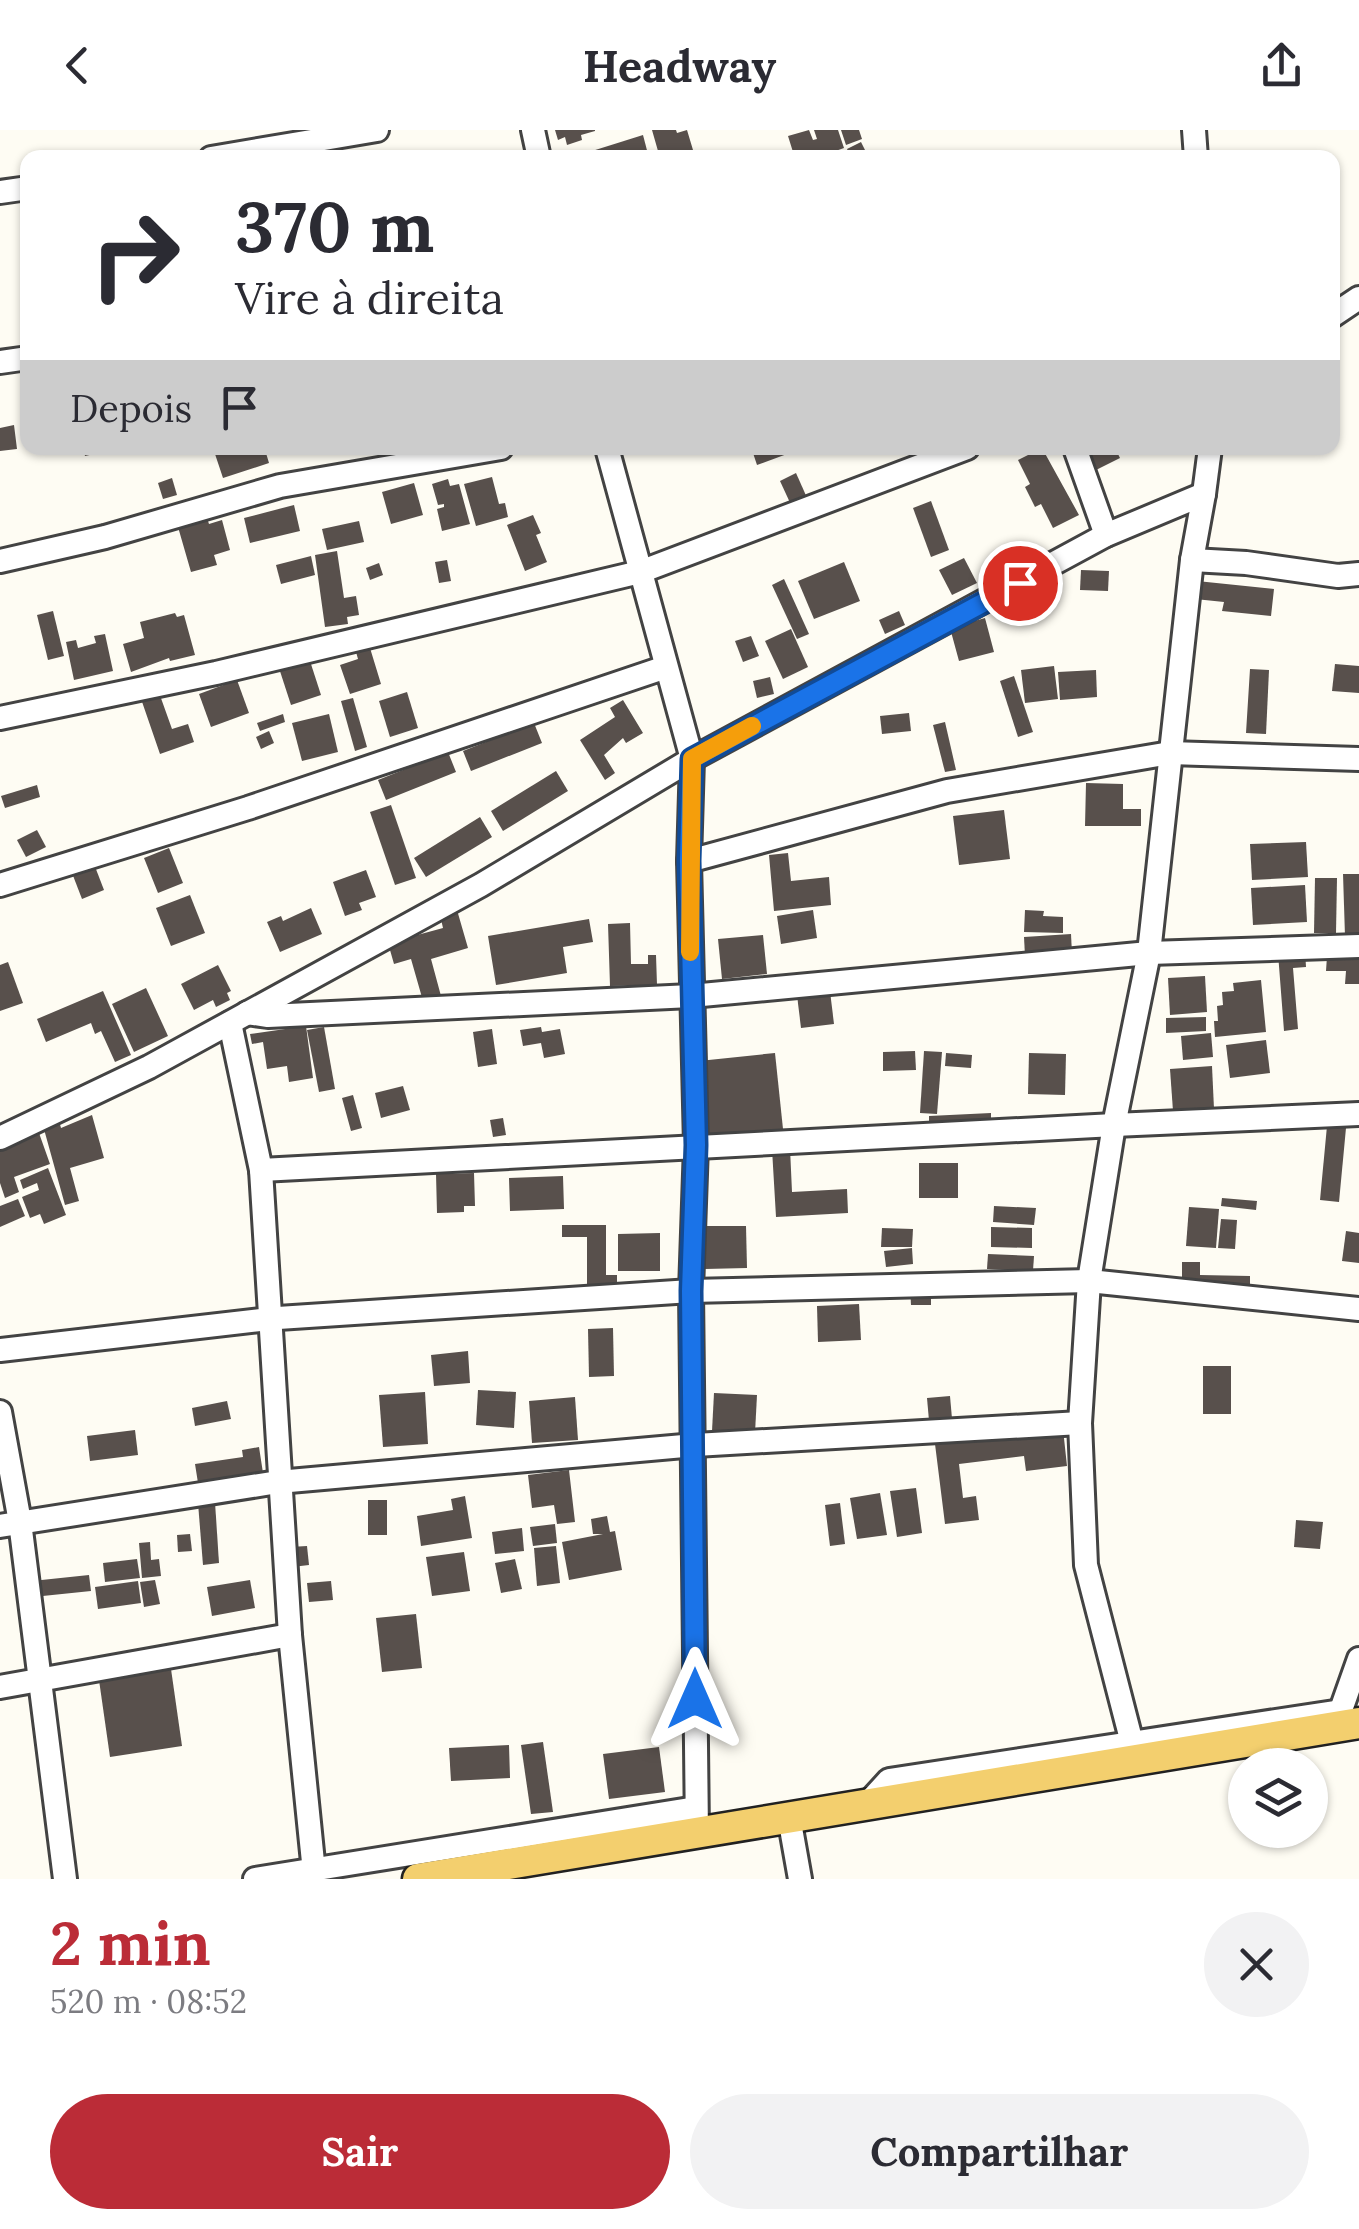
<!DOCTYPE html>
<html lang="pt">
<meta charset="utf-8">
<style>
:root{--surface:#fff;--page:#f2f2f3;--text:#2b2b33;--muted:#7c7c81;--accent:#bb2c37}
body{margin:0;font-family:Lora,serif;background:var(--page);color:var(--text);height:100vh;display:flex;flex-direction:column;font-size:38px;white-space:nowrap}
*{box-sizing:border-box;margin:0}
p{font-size:32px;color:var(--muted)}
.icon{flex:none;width:55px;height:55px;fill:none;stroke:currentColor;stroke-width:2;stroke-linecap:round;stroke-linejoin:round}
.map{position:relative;height:1749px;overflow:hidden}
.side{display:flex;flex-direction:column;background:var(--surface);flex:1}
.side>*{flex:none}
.hud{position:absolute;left:20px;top:20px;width:1320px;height:305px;border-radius:20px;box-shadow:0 2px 8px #0004;background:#fff;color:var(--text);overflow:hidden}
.tools{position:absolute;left:1228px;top:1618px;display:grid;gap:20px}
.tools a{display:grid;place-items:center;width:100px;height:100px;border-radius:50%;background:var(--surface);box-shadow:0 2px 8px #0004;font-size:50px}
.pin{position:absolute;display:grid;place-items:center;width:85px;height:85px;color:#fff;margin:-42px;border:5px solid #fff;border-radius:50%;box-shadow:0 2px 10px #0007}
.me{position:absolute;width:110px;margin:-55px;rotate:0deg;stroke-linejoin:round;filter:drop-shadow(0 0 8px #0008)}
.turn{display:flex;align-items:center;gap:35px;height:210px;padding:0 50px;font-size:45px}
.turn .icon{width:130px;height:130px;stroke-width:2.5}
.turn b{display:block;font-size:70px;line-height:85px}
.then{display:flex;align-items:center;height:95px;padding:0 50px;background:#0003;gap:20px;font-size:38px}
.round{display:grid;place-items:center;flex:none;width:105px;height:105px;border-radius:52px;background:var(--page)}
.summary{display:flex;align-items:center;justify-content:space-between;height:170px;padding:0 50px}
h1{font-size:60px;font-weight:700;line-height:75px;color:var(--accent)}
.button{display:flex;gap:20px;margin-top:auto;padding:20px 50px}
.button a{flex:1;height:115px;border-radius:60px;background:var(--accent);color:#fff;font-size:40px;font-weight:700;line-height:115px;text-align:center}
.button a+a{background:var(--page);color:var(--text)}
header{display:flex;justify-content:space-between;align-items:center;height:130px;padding:0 50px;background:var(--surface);font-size:45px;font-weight:700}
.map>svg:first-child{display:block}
.building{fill:#58504c}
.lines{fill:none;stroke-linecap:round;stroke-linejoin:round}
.minor-casing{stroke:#434343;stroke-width:28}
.major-casing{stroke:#212121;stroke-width:35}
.minor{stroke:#fff;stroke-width:22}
.major{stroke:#f3cf6e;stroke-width:30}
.route-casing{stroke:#114b97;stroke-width:25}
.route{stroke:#1a73e8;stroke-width:18}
.slow{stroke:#f59e0b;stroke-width:18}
</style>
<header><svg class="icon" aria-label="back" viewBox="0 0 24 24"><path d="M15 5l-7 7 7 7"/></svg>Headway<svg class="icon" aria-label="share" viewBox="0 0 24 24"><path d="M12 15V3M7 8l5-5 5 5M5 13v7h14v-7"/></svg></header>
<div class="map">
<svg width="1359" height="1749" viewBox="0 0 1359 1749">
<rect width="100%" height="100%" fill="#fefcf3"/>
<!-- building -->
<g class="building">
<path d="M 555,0 L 595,0 L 595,1 L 581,5 L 582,10 L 567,15 L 565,7 L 558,10 Z"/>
<path d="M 652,0 L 676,0 L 677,3 L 687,0 L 693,20 L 660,28 Z"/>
<path d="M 809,0 L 813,10 L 817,9 L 814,0 L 838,0 L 844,18 L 830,23 L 831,27 L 846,22 L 848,28 L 800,28 L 797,20 L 793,22 L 788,6 Z"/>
<path d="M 841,0 L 859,0 L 862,9 L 846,15 Z"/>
<path d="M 643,5 L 649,28 L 573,28 L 573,27 Z"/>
<path d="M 861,12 L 868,26 L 851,28 L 847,19 Z"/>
<path d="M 14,295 L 17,319 L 0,321 L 0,298 Z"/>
<path d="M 83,318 L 116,318 L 116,319 L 85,326 Z"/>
<path d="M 213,318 L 282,318 L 266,323 L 269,333 L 223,348 Z"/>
<path d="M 759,318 L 785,318 L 787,324 L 757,335 L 752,320 Z"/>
<path d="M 1042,318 L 1079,385 L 1053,398 L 1041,374 L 1035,377 L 1025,357 L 1030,354 L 1018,330 Z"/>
<path d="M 1092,318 L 1115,318 L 1120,328 L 1096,340 L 1086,320 Z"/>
<path d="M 796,343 L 808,370 L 792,377 L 780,351 Z"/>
<path d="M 492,347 L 499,374 L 505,373 L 508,387 L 476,396 L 464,354 Z"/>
<path d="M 172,348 L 177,365 L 163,369 L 158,353 Z"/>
<path d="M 448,349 L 450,356 L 459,354 L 470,394 L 442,401 L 437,379 L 444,377 L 444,374 L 438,375 L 432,354 Z"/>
<path d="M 414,353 L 423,385 L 391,394 L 382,362 Z"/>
<path d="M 931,371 L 949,420 L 931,427 L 913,378 Z"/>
<path d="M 294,375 L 300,401 L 250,413 L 244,388 Z"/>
<path d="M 533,385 L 541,403 L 536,405 L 547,432 L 525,441 L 507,395 Z"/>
<path d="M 207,388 L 209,394 L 222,390 L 230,420 L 214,425 L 217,435 L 191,442 L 178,397 Z"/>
<path d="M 359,391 L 364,412 L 327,420 L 322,399 Z"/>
<path d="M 337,421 L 344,468 L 356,466 L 359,485 L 347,487 L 348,494 L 325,497 L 315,425 Z"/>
<path d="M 311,426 L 315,445 L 281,454 L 276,435 Z"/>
<path d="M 964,428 L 977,453 L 952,465 L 939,440 Z"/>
<path d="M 447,430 L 451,451 L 439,453 L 435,432 Z"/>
<path d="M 844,432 L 860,471 L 814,489 L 798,451 Z"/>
<path d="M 379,433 L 383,445 L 370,450 L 366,438 Z"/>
<path d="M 1081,440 L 1109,441 L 1108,461 L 1080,460 Z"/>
<path d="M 784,449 L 809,504 L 797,509 L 772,455 Z"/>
<path d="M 1197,451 L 1274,459 L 1271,486 L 1222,481 L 1224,472 L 1195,469 Z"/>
<path d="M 53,481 L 64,526 L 48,530 L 37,485 Z"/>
<path d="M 899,481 L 905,495 L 885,504 L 879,490 Z"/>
<path d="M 175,483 L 177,487 L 184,485 L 195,525 L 170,531 L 169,528 L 131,542 L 123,514 L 144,508 L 140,492 Z"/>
<path d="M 985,488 L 994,522 L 959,531 L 950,498 Z"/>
<path d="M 791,499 L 808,537 L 783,549 L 765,511 Z"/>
<path d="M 105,504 L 113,541 L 74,550 L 66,512 L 76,510 L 78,518 L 96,513 L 94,506 Z"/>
<path d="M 751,506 L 759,526 L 743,532 L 735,511 Z"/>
<path d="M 370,518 L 381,554 L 350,564 L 340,535 L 358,529 L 356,522 Z"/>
<path d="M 310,531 L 321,565 L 291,575 L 277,532 Z"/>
<path d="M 1335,534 L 1359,536 L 1359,563 L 1332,561 Z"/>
<path d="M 1054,536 L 1058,569 L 1025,573 L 1021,540 Z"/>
<path d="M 1250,539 L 1269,540 L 1266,604 L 1246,603 Z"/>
<path d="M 1096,540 L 1097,567 L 1060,570 L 1058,542 Z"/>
<path d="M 1014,546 L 1033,602 L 1018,607 L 1000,551 Z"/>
<path d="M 770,547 L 774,564 L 757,568 L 753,551 Z"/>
<path d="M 237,550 L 249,583 L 211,597 L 199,564 Z"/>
<path d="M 157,557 L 172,599 L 188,594 L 194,612 L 160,624 L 139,563 Z"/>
<path d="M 407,562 L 418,598 L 390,607 L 379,571 Z"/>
<path d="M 353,568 L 367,617 L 355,621 L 341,571 Z"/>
<path d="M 623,570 L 643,603 L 626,613 L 623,608 L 604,625 L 615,643 L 605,650 L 580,610 L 615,587 L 610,578 Z"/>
<path d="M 909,583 L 911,601 L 882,604 L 880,586 Z"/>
<path d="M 283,584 L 285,592 L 260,601 L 257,593 Z"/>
<path d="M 329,584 L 338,622 L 302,631 L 292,593 Z"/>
<path d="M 945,592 L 956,640 L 945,642 L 933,595 Z"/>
<path d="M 534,593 L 542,613 L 471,641 L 463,621 Z"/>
<path d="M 269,601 L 274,613 L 261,619 L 256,607 Z"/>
<path d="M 448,622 L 456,642 L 386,670 L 378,650 Z"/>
<path d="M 556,641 L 568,661 L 503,701 L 491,681 Z"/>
<path d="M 1086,653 L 1123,654 L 1123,679 L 1141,679 L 1141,696 L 1085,696 Z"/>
<path d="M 37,655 L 40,667 L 5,678 L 1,666 Z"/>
<path d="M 391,675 L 416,748 L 395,755 L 370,682 Z"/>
<path d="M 1004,680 L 1010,729 L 959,735 L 953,686 Z"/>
<path d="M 480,687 L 492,707 L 426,747 L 414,728 Z"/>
<path d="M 37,700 L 46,717 L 26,727 L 17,710 Z"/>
<path d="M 1306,712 L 1308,747 L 1252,750 L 1250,714 Z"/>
<path d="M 169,718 L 183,753 L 158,763 L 144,728 Z"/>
<path d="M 788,723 L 791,751 L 829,747 L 831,775 L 774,781 L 769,725 Z"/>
<path d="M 94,734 L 104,760 L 82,769 L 72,743 Z"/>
<path d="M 366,740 L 376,767 L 359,773 L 362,780 L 345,786 L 333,752 Z"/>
<path d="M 1343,744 L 1359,744 L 1359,805 L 1345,806 Z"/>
<path d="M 1315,748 L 1337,748 L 1336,803 L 1314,803 Z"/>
<path d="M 1305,755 L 1307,792 L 1253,795 L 1251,758 Z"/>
<path d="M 190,765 L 205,803 L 171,816 L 156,778 Z"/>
<path d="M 311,778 L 322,804 L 280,822 L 267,792 L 281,786 L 283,791 Z"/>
<path d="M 457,780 L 468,818 L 431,829 L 441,866 L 423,871 L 411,829 L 394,834 L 388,813 L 443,798 L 440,785 Z"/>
<path d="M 813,780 L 817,808 L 781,814 L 777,786 Z"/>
<path d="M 1025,780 L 1044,781 L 1043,786 L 1063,787 L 1063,803 L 1024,802 Z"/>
<path d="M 589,789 L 593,812 L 563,817 L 567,843 L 496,855 L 488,806 Z"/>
<path d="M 630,793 L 631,834 L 648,834 L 648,825 L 656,825 L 657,855 L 610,856 L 608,794 Z"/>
<path d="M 1071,804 L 1072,824 L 1025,826 L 1024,807 Z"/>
<path d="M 763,805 L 767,844 L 722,849 L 718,809 Z"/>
<path d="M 1305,820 L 1306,837 L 1293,838 L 1298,899 L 1284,901 L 1278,823 Z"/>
<path d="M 1327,826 L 1359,826 L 1359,854 L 1345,854 L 1346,841 L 1326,841 Z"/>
<path d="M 8,832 L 23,873 L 0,881 L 0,835 Z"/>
<path d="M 218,835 L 231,861 L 227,863 L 230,870 L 216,877 L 213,870 L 194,880 L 181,854 Z"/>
<path d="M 1205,846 L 1207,882 L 1170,885 L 1168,848 Z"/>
<path d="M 1261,850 L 1266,902 L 1215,907 L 1214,891 L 1218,891 L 1217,876 L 1223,875 L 1222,862 L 1234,861 L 1233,853 Z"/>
<path d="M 146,858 L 168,906 L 134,922 L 112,874 Z"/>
<path d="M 103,861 L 131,925 L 115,932 L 101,901 L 95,904 L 91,893 L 46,912 L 37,889 Z"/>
<path d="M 830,861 L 834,894 L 801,898 L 797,865 Z"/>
<path d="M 1206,887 L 1206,901 L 1166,903 L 1166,888 Z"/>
<path d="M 306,896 L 313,948 L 289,952 L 287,936 L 267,939 L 263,912 L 252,914 L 250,904 Z"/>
<path d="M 324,897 L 335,959 L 319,962 L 307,900 Z"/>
<path d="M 541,897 L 542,902 L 560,899 L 565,924 L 544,928 L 541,913 L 523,916 L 520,900 Z"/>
<path d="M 492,899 L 497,934 L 478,937 L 473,902 Z"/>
<path d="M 1211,903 L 1213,927 L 1183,930 L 1181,906 Z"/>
<path d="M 1266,910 L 1270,943 L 1230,948 L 1226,915 Z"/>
<path d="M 915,921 L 916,940 L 883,941 L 883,922 Z"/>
<path d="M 924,921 L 942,922 L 937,984 L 920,983 Z"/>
<path d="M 775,923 L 783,999 L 707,1007 L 699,931 Z"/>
<path d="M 946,923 L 972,925 L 971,938 L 945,936 Z"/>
<path d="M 1029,923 L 1066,924 L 1065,965 L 1028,964 Z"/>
<path d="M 1212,936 L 1214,979 L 1173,981 L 1170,939 Z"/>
<path d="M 403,956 L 410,980 L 381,988 L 375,963 Z"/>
<path d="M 353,965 L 362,998 L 351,1001 L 342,968 Z"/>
<path d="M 991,983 L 991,996 L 929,999 L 929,986 Z"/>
<path d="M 92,985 L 104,1028 L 70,1038 L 79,1071 L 65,1075 L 42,992 L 58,987 L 61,998 Z"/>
<path d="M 503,988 L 506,1005 L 493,1007 L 490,990 Z"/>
<path d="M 1327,996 L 1346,998 L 1339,1072 L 1320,1070 Z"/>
<path d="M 39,1003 L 50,1034 L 14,1047 L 19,1062 L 5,1068 L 0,1053 L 0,1018 Z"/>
<path d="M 790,1018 L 792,1062 L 847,1059 L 848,1083 L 776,1087 L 772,1019 Z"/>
<rect x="919" y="1033" width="39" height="35"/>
<path d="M 48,1038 L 66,1085 L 44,1094 L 40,1084 L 30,1088 L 22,1067 L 39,1060 L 37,1053 L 23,1059 L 20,1050 Z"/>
<path d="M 474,1043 L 475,1076 L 464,1076 L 464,1082 L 437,1083 L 436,1044 Z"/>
<path d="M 563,1046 L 564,1079 L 510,1081 L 509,1048 Z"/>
<path d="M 1222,1068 L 1257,1071 L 1256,1080 L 1221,1076 Z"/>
<path d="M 18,1069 L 25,1086 L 0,1097 L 0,1076 Z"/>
<path d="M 994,1076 L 1036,1078 L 1034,1095 L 993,1092 Z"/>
<path d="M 1189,1077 L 1219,1079 L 1216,1118 L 1186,1116 Z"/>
<path d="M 1221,1089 L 1237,1090 L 1235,1119 L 1218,1118 Z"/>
<path d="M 562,1095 L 606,1095 L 606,1145 L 617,1145 L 617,1156 L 587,1156 L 587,1107 L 562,1107 Z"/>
<path d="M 704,1096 L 746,1096 L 747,1138 L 705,1139 Z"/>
<path d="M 991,1097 L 1032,1098 L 1032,1118 L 991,1117 Z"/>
<path d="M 882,1098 L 913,1099 L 912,1117 L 881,1117 Z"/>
<path d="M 1346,1101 L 1359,1103 L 1359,1133 L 1342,1131 Z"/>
<path d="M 660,1103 L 660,1141 L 618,1141 L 618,1104 Z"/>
<path d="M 912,1118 L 913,1134 L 886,1137 L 884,1121 Z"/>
<path d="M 988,1124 L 1034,1126 L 1033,1141 L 987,1139 Z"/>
<path d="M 1182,1132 L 1200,1132 L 1200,1145 L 1250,1146 L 1250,1160 L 1182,1159 Z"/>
<path d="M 910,1156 L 931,1157 L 931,1175 L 911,1175 Z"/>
<path d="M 859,1174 L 861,1210 L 818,1212 L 817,1176 Z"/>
<path d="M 613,1198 L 614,1246 L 589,1247 L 588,1199 Z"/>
<path d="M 468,1221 L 470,1253 L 434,1256 L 431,1225 Z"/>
<rect x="1203" y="1236" width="28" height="48"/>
<path d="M 478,1260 L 516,1262 L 514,1298 L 476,1295 Z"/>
<path d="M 425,1262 L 428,1314 L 383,1317 L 379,1265 Z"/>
<path d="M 714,1263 L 757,1265 L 755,1303 L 712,1301 Z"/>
<path d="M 950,1266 L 953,1300 L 930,1302 L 927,1268 Z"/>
<path d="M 575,1267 L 578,1310 L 532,1313 L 529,1271 Z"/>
<path d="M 227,1271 L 231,1289 L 195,1296 L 192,1278 Z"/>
<path d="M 1063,1299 L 1067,1336 L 1026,1341 L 1024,1326 L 959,1334 L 963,1368 L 976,1366 L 979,1390 L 945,1394 L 935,1314 Z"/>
<path d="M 135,1300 L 138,1325 L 90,1331 L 87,1306 Z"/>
<path d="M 259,1317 L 263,1343 L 198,1353 L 195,1334 L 243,1327 L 242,1320 Z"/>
<path d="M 569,1340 L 575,1392 L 557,1394 L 554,1375 L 532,1378 L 528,1345 Z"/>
<path d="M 916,1358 L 922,1403 L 897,1407 L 890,1361 Z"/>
<path d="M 880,1363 L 887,1405 L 857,1409 L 850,1368 Z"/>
<path d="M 465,1366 L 472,1408 L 421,1416 L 417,1386 L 453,1380 L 451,1369 Z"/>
<rect x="368" y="1370" width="19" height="35"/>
<path d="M 215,1372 L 219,1433 L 203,1435 L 198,1373 Z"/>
<path d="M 840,1373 L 845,1414 L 830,1416 L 825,1375 Z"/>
<path d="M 607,1386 L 610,1402 L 615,1401 L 622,1440 L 569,1450 L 562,1412 L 603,1404 L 593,1404 L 591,1389 Z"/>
<path d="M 1296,1390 L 1323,1392 L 1320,1419 L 1294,1417 Z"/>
<path d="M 555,1394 L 557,1413 L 533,1416 L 530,1397 Z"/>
<path d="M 522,1398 L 524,1421 L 495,1424 L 492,1402 Z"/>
<path d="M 190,1404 L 192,1421 L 178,1422 L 177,1405 Z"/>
<path d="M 150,1412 L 151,1430 L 159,1429 L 161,1446 L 142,1448 L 139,1413 Z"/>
<path d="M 307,1416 L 309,1435 L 292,1437 L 290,1417 Z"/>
<path d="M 556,1416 L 560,1453 L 537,1456 L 534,1418 Z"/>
<path d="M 464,1422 L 470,1461 L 432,1466 L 426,1427 Z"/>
<path d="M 137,1429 L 140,1448 L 105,1452 L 103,1433 Z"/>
<path d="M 515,1429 L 522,1459 L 501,1463 L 495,1433 Z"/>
<path d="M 89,1445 L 91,1461 L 33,1467 L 32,1451 Z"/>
<path d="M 155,1450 L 160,1474 L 144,1477 L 140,1452 Z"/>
<path d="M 250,1450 L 255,1478 L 212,1486 L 207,1457 Z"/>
<path d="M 138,1451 L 141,1473 L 98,1479 L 95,1457 Z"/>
<path d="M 331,1451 L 333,1470 L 309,1472 L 307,1453 Z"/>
<path d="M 416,1484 L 422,1538 L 382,1542 L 376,1488 Z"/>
<path d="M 171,1539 L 182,1616 L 110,1627 L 99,1550 Z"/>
<path d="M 543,1612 L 553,1682 L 531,1684 L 521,1615 Z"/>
<path d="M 509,1615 L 510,1648 L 451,1651 L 449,1618 Z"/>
<path d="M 659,1617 L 665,1662 L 609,1669 L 603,1624 Z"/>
</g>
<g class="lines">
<!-- minor casing -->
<g class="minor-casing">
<g id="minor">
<path d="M 533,0 L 539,28"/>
<path d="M 1194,0 L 1196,28"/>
<path d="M 211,28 L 377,0"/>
<path d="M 0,62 L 28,58"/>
<path d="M 1332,186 L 1359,168"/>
<path d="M 0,232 L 28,228"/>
<path d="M 607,318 L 692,629 L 689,731 L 696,1015 L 691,1161 L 697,1705"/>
<path d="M 1075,318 L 1106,405"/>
<path d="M 1204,364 L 1210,318"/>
<path d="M 1192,430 L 1246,433 L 1338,446 L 1359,444"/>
<path d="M 0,431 L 105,407 L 280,356 L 501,318"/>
<path d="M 0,588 L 216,543 L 640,442 L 967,318"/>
<path d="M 689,731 L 947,661 L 1170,623 L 1359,629"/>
<path d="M 0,755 L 248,678 L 666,537"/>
<path d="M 247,883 L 268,886 L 691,866 L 1149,823 L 1359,816"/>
<path d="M 230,893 L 261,1040 L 290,1505 L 314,1742"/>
<path d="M 0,1008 L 149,937 L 481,755 L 692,629 L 1106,405 L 1204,364 L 1192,430 L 1149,823 L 1114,995 L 1359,984"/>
<path d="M 261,1040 L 1114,995 L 1089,1151 L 1080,1293 L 1086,1435 L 1132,1613"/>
<path d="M 0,1220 L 278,1188 L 691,1161 L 1089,1151 L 1359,1179"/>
<path d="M 0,1282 L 20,1392 L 65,1749"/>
<path d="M 0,1396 L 278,1352 L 695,1315 L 1080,1293"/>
<path d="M 0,1557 L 290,1505"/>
<path d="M 1336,1594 L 1359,1529"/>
<path d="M 867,1674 L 889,1650 L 1341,1581"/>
<path d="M 789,1687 L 800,1749"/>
<path d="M 255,1749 L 696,1678"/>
</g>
</g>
<!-- major casing -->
<g class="major-casing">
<path id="major" d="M 418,1749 L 1359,1593"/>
</g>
<!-- minor -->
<use href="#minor" class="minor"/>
<!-- major -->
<use href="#major" class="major"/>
</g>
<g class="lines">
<!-- route casing -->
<g class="route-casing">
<path id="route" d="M 695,1569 L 691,1161 L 696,1015 L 689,731 L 692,629 L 1020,453"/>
</g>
<!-- route -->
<use href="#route" class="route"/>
<!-- slow -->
<path class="slow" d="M 690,822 L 692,629 L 752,596"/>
</g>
</svg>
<div class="tools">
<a><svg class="icon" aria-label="layers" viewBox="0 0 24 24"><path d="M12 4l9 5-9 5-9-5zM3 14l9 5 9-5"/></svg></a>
</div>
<div class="pin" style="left:1020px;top:453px;background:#d93025"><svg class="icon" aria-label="arrive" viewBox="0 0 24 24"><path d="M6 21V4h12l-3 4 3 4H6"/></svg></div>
<svg class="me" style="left:695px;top:1569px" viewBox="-20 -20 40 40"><path d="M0-17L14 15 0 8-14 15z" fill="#1a73e8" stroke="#fff" stroke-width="4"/></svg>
<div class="hud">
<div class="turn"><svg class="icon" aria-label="right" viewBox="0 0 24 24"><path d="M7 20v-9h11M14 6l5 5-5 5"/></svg><div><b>370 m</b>Vire à direita</div></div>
<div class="then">Depois<svg class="icon" aria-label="arrive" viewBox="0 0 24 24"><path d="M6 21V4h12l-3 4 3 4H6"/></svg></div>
</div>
</div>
<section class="side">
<div class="summary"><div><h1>2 min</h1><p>520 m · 08:52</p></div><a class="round"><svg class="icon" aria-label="close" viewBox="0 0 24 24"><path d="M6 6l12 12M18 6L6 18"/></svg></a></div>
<div class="button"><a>Sair</a><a>Compartilhar</a></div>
</section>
